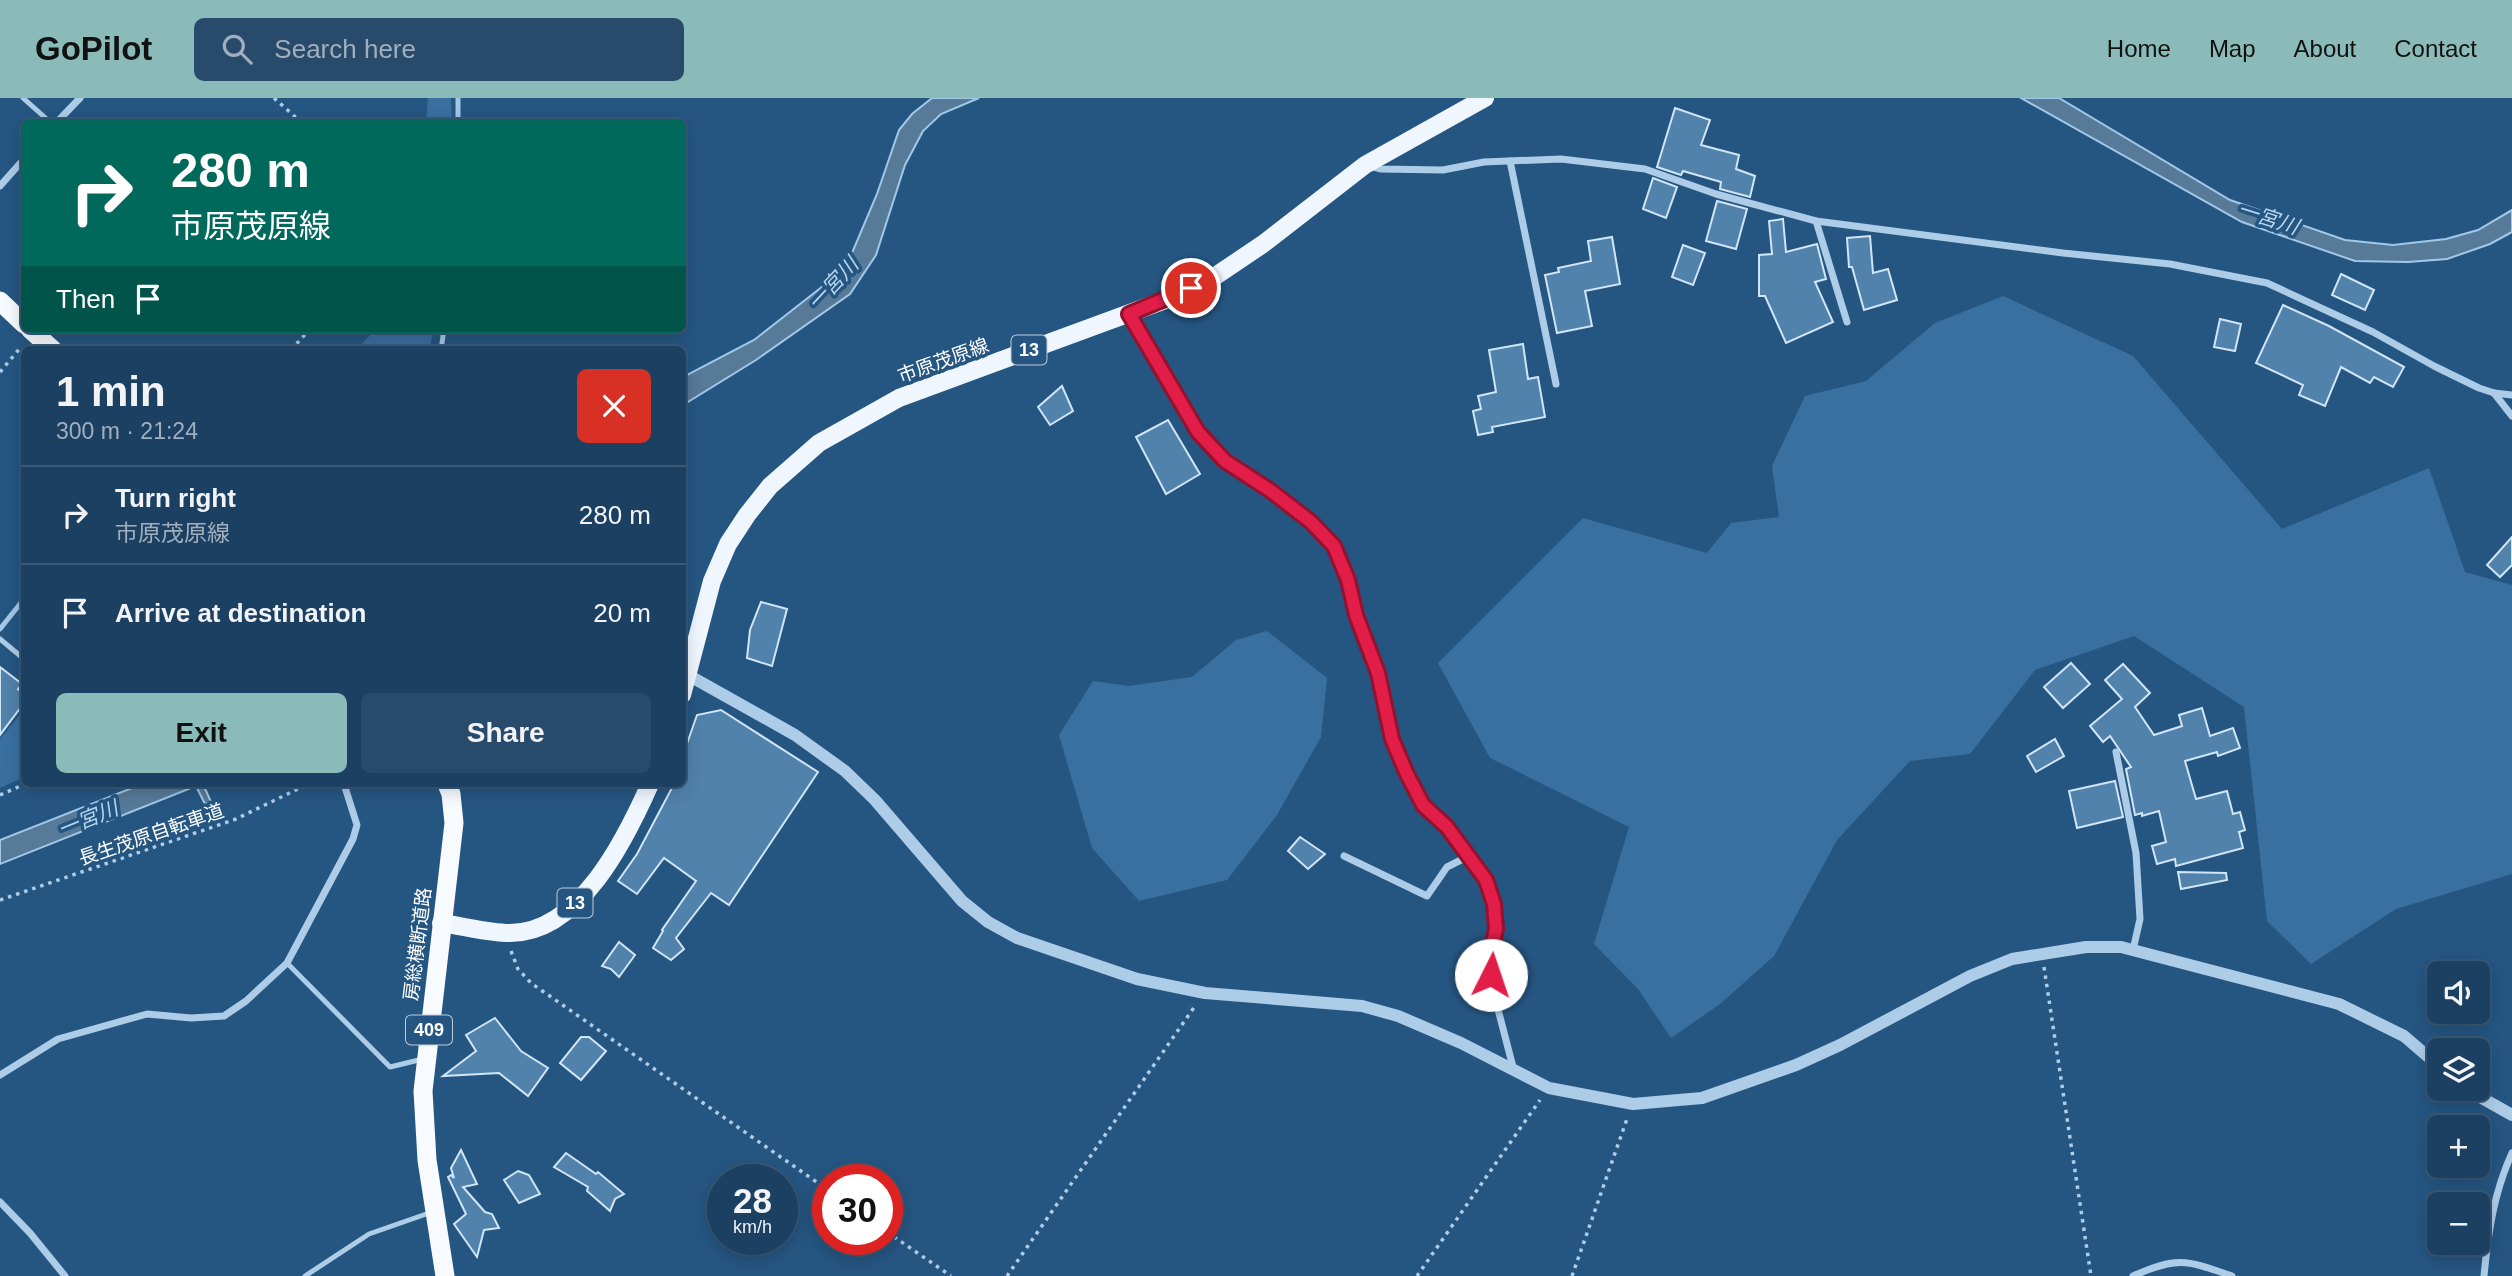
<!DOCTYPE html>
<meta charset="utf-8">
<style>
:root{--surface:#1c4062;--page:#294b6b;--text:#f1f3f6;--muted:#a0afbe;--line:#3a5977;--accent:#8bbbb9}
body{margin:0;font-family:Helvetica,"Noto Sans JP",sans-serif;background:var(--page);color:var(--text);height:100vh;display:flex;flex-direction:column;font-size:26px;white-space:nowrap}
*{box-sizing:border-box;margin:0}
p{font-size:23px;color:var(--muted)}
.icon{flex:none;width:38px;height:38px;fill:none;stroke:currentColor;stroke-width:2;stroke-linecap:round;stroke-linejoin:round}
.map{position:relative;flex:1;overflow:hidden}
.panel{position:absolute;left:21px;top:248px;width:665px;height:441px;display:flex;flex-direction:column;background:var(--surface);border-radius:10px;box-shadow:0 4px 18px #0003,0 0 0 2px var(--line)}
.panel>*{flex:none}
.banner{position:absolute;left:21px;top:21px;width:665px;height:214px;border-radius:10px;box-shadow:0 4px 18px #0003,0 0 0 2px var(--line);background:#00695c;color:#fff;overflow:hidden}
.fabs{position:absolute;left:2427px;top:863px;display:grid;gap:14px}
.fabs a{display:grid;place-items:center;width:63px;height:63px;border-radius:10px;background:var(--surface);box-shadow:0 4px 18px #0003,0 0 0 2px var(--line);font-size:35px}
.speed{position:absolute;left:707px;top:1066px;display:flex;gap:14px;font-size:35px;font-weight:700;text-align:center}
.speed>*{display:grid;place-content:center;width:91px;height:91px;border-radius:50%;background:var(--surface);box-shadow:0 4px 18px #0003,0 0 0 2px var(--line);line-height:1}
.speed small{font-size:18px;font-weight:400}
.speed .limit{border:10px solid #d22;background:#fff;color:#111}
.pin{position:absolute;display:grid;place-items:center;width:60px;height:60px;color:#fff;margin:-30px;border:4px solid #fff;border-radius:50%;box-shadow:0 2px 7px #0007}
.me{position:absolute;width:77px;margin:-38px;rotate:4deg;stroke-linejoin:round;filter:drop-shadow(0 0 5px #0008)}
.turn{display:flex;align-items:center;gap:24px;height:147px;padding:0 35px;font-size:32px}
.turn .icon{width:91px;height:91px;stroke-width:2.5}
.turn b{display:block;font-size:49px;line-height:60px}
.then{display:flex;align-items:center;height:66px;padding:0 35px;background:#0003;gap:14px;font-size:26px}
.round{display:grid;place-items:center;flex:none;width:74px;height:74px;border-radius:10px;background:var(--page)}
.summary{display:flex;align-items:center;justify-content:space-between;height:119px;padding:0 35px}
h1{font-size:42px;font-weight:700;line-height:52px}
.button{display:flex;gap:14px;margin-top:auto;padding:14px 35px}
.button a{flex:1;height:80px;border-radius:10px;background:var(--accent);color:#111;font-size:28px;font-weight:700;line-height:80px;text-align:center}
.button a+a{background:var(--page);color:var(--text)}
ul{padding:0;list-style:none}
li{display:flex;align-items:center;gap:21px;height:98px;padding:0 35px;border-top:2px solid var(--line)}
li div{flex:1}
li b{display:block;font-size:26px}
li em{font-style:normal}
header{display:flex;align-items:center;gap:42px;box-sizing:border-box;height:98px;padding:0 35px;background:var(--accent);color:#111}
header strong{font-size:33px}
nav{display:flex;gap:38px;margin-inline-start:auto;font-size:24px}
.search{width:490px;height:63px;background:var(--page);display:flex;align-items:center;gap:18px;box-sizing:border-box;padding:0 24px;border-radius:10px;color:var(--muted);font-size:26px}
.map>svg:first-child{display:block}
.green{fill:#3970a0}
.water{fill:#587a99;stroke:#a1c8e8;stroke-width:2}
.lines{fill:none;stroke-linecap:round;stroke-linejoin:round}
.stream{stroke:#a1c8e8;stroke-width:5}
.building{fill:#5182ac;stroke:#d0e5f6;stroke-width:2}
.path{stroke:#adcce7;stroke-width:3.5;stroke-dasharray:3.5 5;stroke-linecap:butt}
.service{stroke:#adcce7;stroke-width:5}
.minor{stroke:#adcce7;stroke-width:7}
.tertiary{stroke:#adcce7;stroke-width:12}
.primary{stroke:#eff6fd;stroke-width:18}
.trunk{stroke:#f7fafe;stroke-width:19}
.route-casing{stroke:#92132f;stroke-width:18}
.route{stroke:#e11d48;stroke-width:12}
.labels{text-anchor:middle;stroke-width:7;stroke-linejoin:round;paint-order:stroke}
.shield{fill:#255682;stroke:#beccda;stroke-width:2}
.shield-label{font-size:18px;font-weight:bold;fill:#fff}
.street-label{font-size:19px;fill:#fff;stroke:#255682}
.water-label{font-size:21px;font-style:italic;fill:#b8d6ef;stroke:#255682}
</style>
<header>
<strong>GoPilot</strong>
<div class="search"><svg class="icon" aria-label="search" viewBox="0 0 24 24"><circle cx="10" cy="10" r="6"/><path d="M15 15l6 6"/></svg>Search here</div>
<nav><a>Home</a><a>Map</a><a>About</a><a>Contact</a></nav>
</header>
<div class="map">
<svg width="2512" height="1178" viewBox="0 0 2512 1178">
<rect width="100%" height="100%" fill="#255682"/>
<!-- green -->
<g class="green">
<path d="M 428,0 L 451,0 L 452,24 L 426,24 Z"/>
<path d="M 2003,198 L 2133,258 L 2282,431 L 2429,370 L 2465,474 L 2512,487 L 2512,776 L 2396,811 L 2311,866 L 2267,823 L 2244,609 L 2134,538 L 2035,572 L 1970,656 L 1910,663 L 1837,742 L 1774,858 L 1720,906 L 1671,940 L 1638,891 L 1594,846 L 1629,729 L 1490,660 L 1438,565 L 1583,420 L 1707,455 L 1731,425 L 1779,419 L 1772,368 L 1805,298 L 1866,283 L 1935,225 Z"/>
<path d="M 376,231 L 434,231 L 429,252 L 356,252 Z"/>
<path d="M 1267,533 L 1327,580 L 1321,639 L 1277,717 L 1227,782 L 1139,803 L 1092,750 L 1059,637 L 1093,583 L 1129,588 L 1192,579 L 1236,542 Z"/>
<path d="M 24,612 L 24,679 L 0,690 L 0,641 Z"/>
</g>
<!-- water -->
<g class="water">
<path d="M 932,0 L 979,0 L 941,16 L 923,33 L 905,67 L 876,157 L 850,196 L 756,262 L 683,307 L 683,279 L 754,242 L 832,181 L 852,155 L 877,96 L 899,32 L 912,16 Z"/>
<path d="M 2021,0 L 2059,0 L 2230,102 L 2345,142 L 2393,147 L 2446,141 L 2478,132 L 2512,112 L 2512,134 L 2490,146 L 2447,161 L 2408,164 L 2355,163 L 2242,124 Z"/>
<path d="M 142,686 L 203,686 L 211,704 L 205,706 L 196,688 L 0,766 L 0,742 Z"/>
</g>
<g class="lines">
<!-- stream -->
<g class="stream">
<path d="M 458,0 L 458,24"/>
<path d="M 441,252 L 444,231"/>
<path d="M 0,531 L 24,501"/>
</g>
</g>
<!-- building -->
<g class="building">
<path d="M 1675,10 L 1710,22 L 1701,47 L 1739,57 L 1736,71 L 1755,78 L 1750,99 L 1720,91 L 1721,84 L 1683,73 L 1681,77 L 1657,69 Z"/>
<path d="M 1653,80 L 1677,89 L 1666,120 L 1643,111 Z"/>
<path d="M 1717,103 L 1747,111 L 1736,151 L 1706,143 Z"/>
<path d="M 1783,121 L 1786,154 L 1817,146 L 1826,181 L 1815,184 L 1833,224 L 1786,245 L 1765,198 L 1759,198 L 1759,157 L 1772,156 L 1769,123 Z"/>
<path d="M 1870,138 L 1873,175 L 1888,171 L 1897,202 L 1864,212 L 1852,169 L 1849,169 L 1847,140 Z"/>
<path d="M 1612,139 L 1620,186 L 1585,193 L 1592,228 L 1557,235 L 1545,177 L 1559,174 L 1558,170 L 1591,163 L 1588,143 Z"/>
<path d="M 1683,147 L 1705,155 L 1693,187 L 1672,179 Z"/>
<path d="M 2341,176 L 2374,192 L 2365,212 L 2332,197 Z"/>
<path d="M 2283,207 L 2329,228 L 2404,269 L 2393,289 L 2374,279 L 2370,285 L 2341,269 L 2325,308 L 2299,297 L 2303,287 L 2256,265 Z"/>
<path d="M 2220,221 L 2241,226 L 2235,253 L 2214,249 Z"/>
<path d="M 1523,246 L 1528,281 L 1538,279 L 1545,319 L 1492,329 L 1493,334 L 1478,337 L 1473,313 L 1481,311 L 1478,298 L 1496,294 L 1489,252 Z"/>
<path d="M 1062,288 L 1073,313 L 1050,327 L 1038,309 Z"/>
<path d="M 1168,322 L 1200,376 L 1166,396 L 1136,339 Z"/>
<path d="M 2512,439 L 2512,467 L 2500,479 L 2487,467 Z"/>
<path d="M 761,504 L 787,511 L 772,568 L 747,560 L 750,532 Z"/>
<path d="M 2071,565 L 2090,586 L 2063,610 L 2044,589 Z"/>
<path d="M 2123,566 L 2150,595 L 2135,609 L 2154,637 L 2182,628 L 2179,617 L 2202,610 L 2210,638 L 2233,630 L 2240,650 L 2218,658 L 2217,654 L 2185,663 L 2196,701 L 2227,693 L 2233,716 L 2240,714 L 2245,732 L 2239,734 L 2243,750 L 2176,768 L 2175,761 L 2157,766 L 2152,748 L 2166,744 L 2159,713 L 2142,718 L 2142,715 L 2135,717 L 2126,671 L 2131,669 L 2110,638 L 2103,644 L 2090,628 L 2122,601 L 2105,582 Z"/>
<path d="M 0,569 L 22,586 L 18,591 L 24,596 L 24,605 L 0,637 Z"/>
<path d="M 721,612 L 818,674 L 729,807 L 711,795 L 676,840 L 684,851 L 671,862 L 653,850 L 663,833 L 662,832 L 696,783 L 664,760 L 637,796 L 618,783 L 637,756 L 674,686 L 682,686 L 682,660 L 697,617 Z"/>
<path d="M 2055,641 L 2064,658 L 2036,674 L 2027,658 Z"/>
<path d="M 2115,683 L 2123,719 L 2077,730 L 2069,693 Z"/>
<path d="M 1300,739 L 1325,756 L 1308,771 L 1288,753 Z"/>
<path d="M 2178,774 L 2226,775 L 2227,782 L 2181,791 Z"/>
<path d="M 619,844 L 635,857 L 619,879 L 611,871 L 602,868 Z"/>
<path d="M 495,920 L 521,953 L 548,970 L 528,998 L 499,975 L 443,978 L 476,953 L 466,937 Z"/>
<path d="M 581,939 L 589,939 L 606,953 L 581,982 L 560,965 Z"/>
<path d="M 461,1052 L 477,1086 L 463,1089 L 485,1114 L 492,1116 L 499,1130 L 484,1132 L 477,1159 L 454,1126 L 466,1116 L 448,1079 L 451,1077 L 454,1080 L 451,1070 Z"/>
<path d="M 566,1055 L 596,1076 L 598,1074 L 624,1096 L 615,1101 L 610,1113 L 587,1093 L 588,1089 L 554,1069 Z"/>
<path d="M 518,1073 L 529,1077 L 540,1096 L 519,1105 L 504,1082 Z"/>
</g>
<g class="lines">
<!-- path -->
<g class="path">
<path d="M 274,0 L 301,24"/>
<path d="M 291,252 L 310,231"/>
<path d="M 0,274 L 21,249"/>
<path d="M 0,697 L 25,686"/>
<path d="M 0,802 L 236,721 L 308,686"/>
<path d="M 511,853 L 518,871 L 531,885 L 828,1092"/>
<path d="M 2044,869 L 2091,1178"/>
<path d="M 887,1134 L 951,1178"/>
<path d="M 1007,1178 L 1195,908"/>
<path d="M 1417,1178 L 1540,1002"/>
<path d="M 1572,1178 L 1628,1018"/>
</g>
<!-- service -->
<g class="service">
<path d="M 23,0 L 50,24"/>
<path d="M 0,541 L 24,561"/>
<path d="M 287,865 L 390,969 L 423,961"/>
<path d="M 305,1178 L 369,1136 L 432,1114"/>
</g>
<!-- minor -->
<g class="minor">
<path d="M 57,24 L 80,0"/>
<path d="M 1510,63 L 1556,286"/>
<path d="M 1370,68 L 1381,71 L 1443,72 L 1484,64 L 1561,61 L 1645,71 L 1716,96 L 1816,123 L 2063,155 L 2170,166 L 2267,185 L 2373,234 L 2434,268 L 2479,290 L 2494,295 L 2512,297"/>
<path d="M 0,88 L 24,61"/>
<path d="M 1816,123 L 1847,224"/>
<path d="M 1129,216 L 1198,333 L 1225,363 L 1271,393 L 1310,424 L 1334,448 L 1348,482 L 1356,517 L 1378,575 L 1392,641 L 1406,674 L 1423,707 L 1447,729 L 1486,782 L 1494,806 L 1496,831 L 1489,862 L 1493,892 L 1514,973"/>
<path d="M 2494,295 L 2512,318"/>
<path d="M 2116,654 L 2136,755 L 2140,821 L 2133,852"/>
<path d="M 1344,758 L 1427,798 L 1447,769 L 1469,758"/>
<path d="M 0,977 L 58,941 L 147,916 L 191,920 L 224,918 L 246,903 L 287,865 L 353,741 L 357,727 L 344,686"/>
<path d="M 0,1104 L 30,1135 L 65,1178"/>
<path d="M 2133,1178 C 2178,1158 2186,1162 2232,1178"/>
<path d="M 2484,1178 C 2488,1135 2494,1094 2512,1055"/>
</g>
<!-- tertiary -->
<g class="tertiary">
<path d="M 688,577 L 795,637 L 845,673 L 875,702 L 962,803 L 988,824 L 1017,840 L 1137,881 L 1205,895 L 1362,908 L 1398,918 L 1461,945 L 1549,990 L 1633,1006 L 1702,1000 L 1796,967 L 1840,947 L 1970,878 L 2012,861 L 2086,849 L 2121,849 L 2339,906 L 2404,938 L 2440,969"/>
<path d="M 2464,990 L 2512,1017"/>
</g>
<!-- primary -->
<g class="primary">
<path d="M 682,597 L 712,483 L 728,446 L 747,417 L 770,388 L 819,345 L 899,300 L 1168,201 L 1214,179 L 1263,146 L 1365,67 L 1485,0"/>
<path d="M 441,825 C 463,828 488,835 510,835 C 580,835 626,740 650,686"/>
</g>
<!-- trunk -->
<g class="trunk">
<path d="M 0,203 L 24,226"/>
<path d="M 30,231 L 53,252"/>
<path d="M 445,1178 L 427,1062 L 423,993 L 454,725 L 451,696 L 447,686"/>
</g>
</g>
<g class="lines">
<!-- route casing -->
<g class="route-casing">
<path id="route" d="M 1191,190 L 1129,216 L 1198,334 L 1225,363 L 1271,393 L 1311,424 L 1334,448 L 1348,482 L 1356,517 L 1378,575 L 1392,641 L 1406,674 L 1423,707 L 1447,729 L 1486,782 L 1494,806 L 1496,831 L 1489,862 L 1491,877"/>
</g>
<!-- route -->
<use href="#route" class="route"/>
</g>
<g class="labels">
<!-- shield labels -->
<g class="shield">
<rect x="1011.5" y="237.5" width="35" height="29" rx="5"/>
<rect x="557.5" y="790.5" width="35" height="29" rx="5"/>
<rect x="406" y="917.5" width="46" height="29" rx="5"/>
</g>
<g class="shield-label">
<text x="1029" y="258">13</text>
<text x="575" y="811">13</text>
<text x="429" y="938">409</text>
</g>
<!-- street labels -->
<g class="street-label">
<text transform="translate(943 262) rotate(-20)" y="7">市原茂原線</text>
<text transform="translate(151 736) rotate(-19)" y="7">長生茂原自転車道</text>
<text transform="translate(417 846) rotate(-83)" y="7">房総横断道路</text>
</g>
<!-- water labels -->
<g class="water-label">
<text transform="translate(2268 120) rotate(18)" y="7">一宮川</text>
<text transform="translate(833 186) rotate(-47)" y="7">一宮川</text>
<text transform="translate(88 721) rotate(-22)" y="7">一宮川</text>
</g>
</g>
</svg>
<div class="fabs">
<a><svg class="icon" aria-label="sound" viewBox="0 0 24 24"><path d="M4 9h4l5-4v14l-5-4H4zM17 9q2 3 0 6"/></svg></a>
<a><svg class="icon" aria-label="layers" viewBox="0 0 24 24"><path d="M12 4l9 5-9 5-9-5zM3 14l9 5 9-5"/></svg></a>
<a>+</a>
<a>−</a>
</div>
<div class="speed"><div>28<small>km/h</small></div><div class="limit">30</div></div>
<div class="pin" style="left:1191px;top:190px;background:#d93025"><svg class="icon" aria-label="arrive" viewBox="0 0 24 24"><path d="M6 21V4h12l-3 4 3 4H6"/></svg></div>
<svg class="me" style="left:1491px;top:877px" viewBox="-20 -20 40 40"><circle r="19" fill="#fff"/><path d="M0-13L10 11 0 6-10 11z" fill="#e11d48"/></svg>
<div class="banner">
<div class="turn"><svg class="icon" aria-label="right" viewBox="0 0 24 24"><path d="M7 20v-9h11M14 6l5 5-5 5"/></svg><div><b>280 m</b>市原茂原線</div></div>
<div class="then">Then<svg class="icon" aria-label="arrive" viewBox="0 0 24 24"><path d="M6 21V4h12l-3 4 3 4H6"/></svg></div>
</div>
<section class="panel">
<div class="summary"><div><h1>1 min</h1><p>300 m · 21:24</p></div><a class="round" style="background:#d93025;color:#fff"><svg class="icon" aria-label="close" viewBox="0 0 24 24"><path d="M6 6l12 12M18 6L6 18"/></svg></a></div>
<ul>
<li><svg class="icon" aria-label="right" viewBox="0 0 24 24"><path d="M7 20v-9h11M14 6l5 5-5 5"/></svg><div><b>Turn right</b><p>市原茂原線</p></div><em>280 m</em></li>
<li><svg class="icon" aria-label="arrive" viewBox="0 0 24 24"><path d="M6 21V4h12l-3 4 3 4H6"/></svg><div><b>Arrive at destination</b></div><em>20 m</em></li>
</ul>
<div class="button"><a>Exit</a><a>Share</a></div>
</section>
</div>
